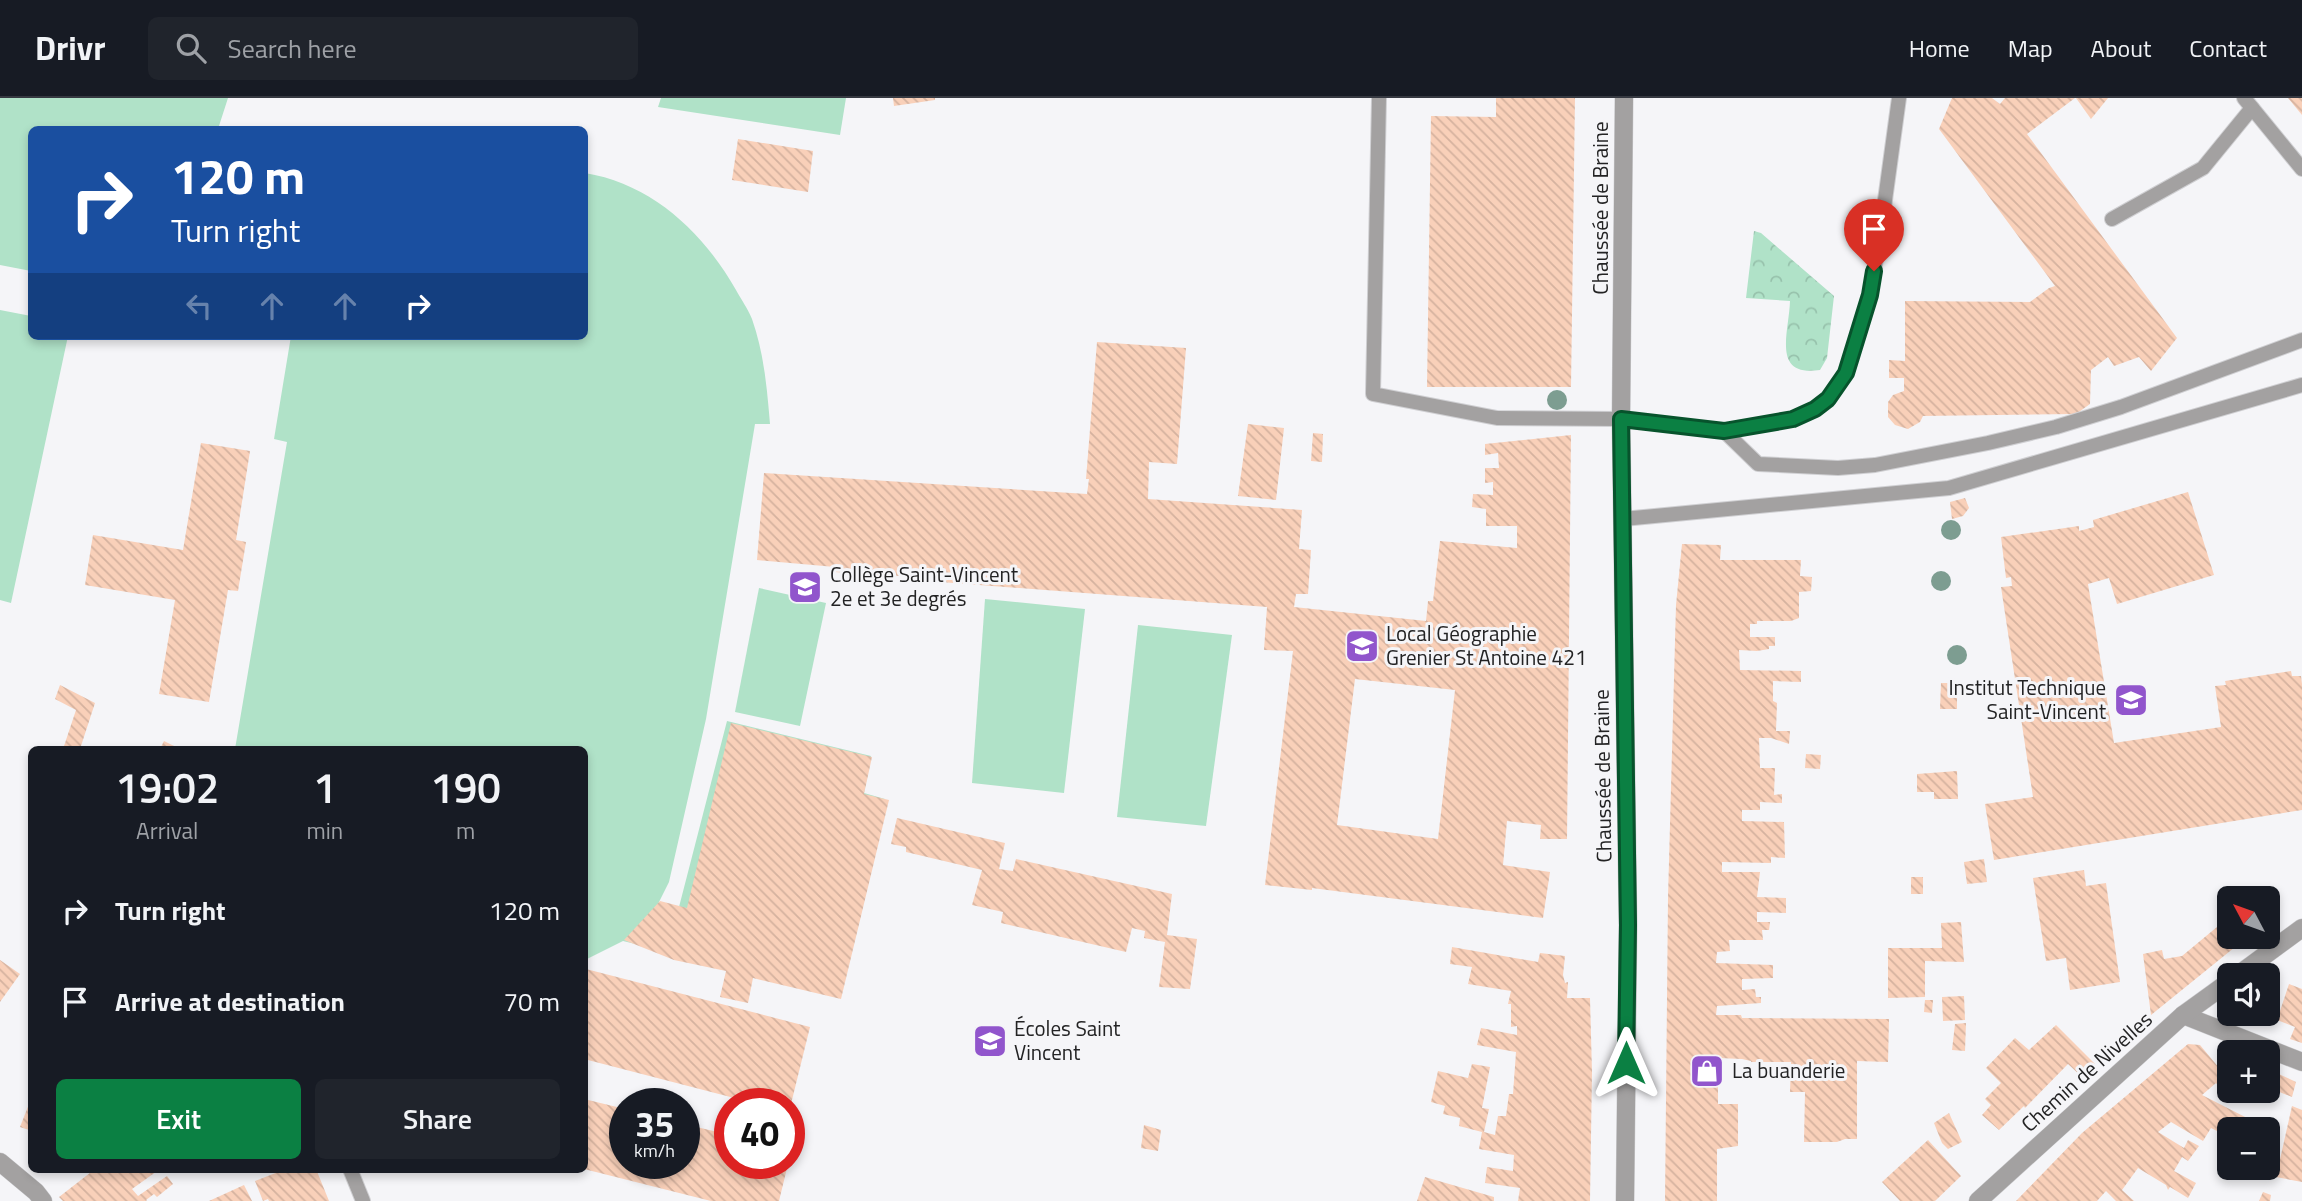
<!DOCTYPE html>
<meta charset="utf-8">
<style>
:root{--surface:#171b24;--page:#20242c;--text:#f1f3f6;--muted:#9ea1a6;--line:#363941;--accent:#0b8043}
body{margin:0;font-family:"Titillium Web",sans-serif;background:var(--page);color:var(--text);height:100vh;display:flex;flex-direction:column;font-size:26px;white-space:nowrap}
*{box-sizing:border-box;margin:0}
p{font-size:23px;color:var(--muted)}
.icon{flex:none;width:38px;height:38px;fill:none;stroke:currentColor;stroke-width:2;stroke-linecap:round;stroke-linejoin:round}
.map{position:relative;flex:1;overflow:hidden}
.details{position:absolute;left:28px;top:648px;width:560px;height:427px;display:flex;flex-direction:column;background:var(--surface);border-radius:10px;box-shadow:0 4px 10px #0003}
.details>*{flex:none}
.guide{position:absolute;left:28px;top:28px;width:560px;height:214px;border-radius:10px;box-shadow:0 4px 10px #0003;background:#1a4fa0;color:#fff;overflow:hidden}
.needle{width:46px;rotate:311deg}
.fabs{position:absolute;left:2217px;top:788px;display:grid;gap:14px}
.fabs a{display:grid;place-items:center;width:63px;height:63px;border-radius:10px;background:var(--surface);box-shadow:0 4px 10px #0003;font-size:35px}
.speed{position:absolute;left:609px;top:990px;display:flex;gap:14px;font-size:35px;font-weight:700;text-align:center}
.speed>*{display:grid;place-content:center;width:91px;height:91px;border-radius:50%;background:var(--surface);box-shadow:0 4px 10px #0003;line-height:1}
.speed small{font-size:18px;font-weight:400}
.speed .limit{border:10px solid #d22;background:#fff;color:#111}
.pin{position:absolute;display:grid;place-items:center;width:60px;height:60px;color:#fff;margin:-72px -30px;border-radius:50% 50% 50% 0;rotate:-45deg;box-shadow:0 0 7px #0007}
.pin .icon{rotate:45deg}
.me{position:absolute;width:77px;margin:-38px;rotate:0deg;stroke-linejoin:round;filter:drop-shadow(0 0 5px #0008)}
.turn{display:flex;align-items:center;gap:24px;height:147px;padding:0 28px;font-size:32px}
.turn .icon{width:91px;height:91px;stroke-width:2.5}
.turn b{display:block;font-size:49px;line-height:60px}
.lanes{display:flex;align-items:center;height:66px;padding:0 28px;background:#0003;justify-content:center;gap:35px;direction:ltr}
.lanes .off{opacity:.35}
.eta{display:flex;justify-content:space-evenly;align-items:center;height:119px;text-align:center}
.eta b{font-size:42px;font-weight:600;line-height:49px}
.button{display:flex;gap:14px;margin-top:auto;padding:14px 28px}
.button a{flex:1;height:80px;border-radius:10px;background:var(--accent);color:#fff;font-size:28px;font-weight:600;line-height:80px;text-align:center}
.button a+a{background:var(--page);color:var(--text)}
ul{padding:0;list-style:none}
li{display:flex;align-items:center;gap:21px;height:91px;padding:0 28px}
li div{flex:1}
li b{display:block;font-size:26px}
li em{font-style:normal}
header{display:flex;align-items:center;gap:42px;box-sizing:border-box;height:98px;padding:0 35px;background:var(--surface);border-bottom:2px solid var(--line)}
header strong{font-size:33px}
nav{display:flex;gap:38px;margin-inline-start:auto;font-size:24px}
.search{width:490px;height:63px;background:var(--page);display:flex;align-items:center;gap:18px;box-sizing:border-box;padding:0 24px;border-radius:10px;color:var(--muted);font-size:26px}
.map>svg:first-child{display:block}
.park{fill:url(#park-crowns)}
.pitch{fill:#b0e2c8}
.building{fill:url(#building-back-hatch);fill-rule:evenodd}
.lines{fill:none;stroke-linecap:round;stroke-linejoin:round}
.service-casing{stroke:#cfcfd2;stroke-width:16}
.minor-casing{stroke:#cfcfd2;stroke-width:19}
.tertiary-casing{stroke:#cfcfd2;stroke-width:19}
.service{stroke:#a3a1a1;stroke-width:14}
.minor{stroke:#a3a1a1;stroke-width:18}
.tertiary{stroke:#a3a1a1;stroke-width:18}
.tree{fill:#7d9d91}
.route-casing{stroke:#07532c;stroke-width:18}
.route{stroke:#0b8043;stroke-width:12}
.labels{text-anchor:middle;stroke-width:6;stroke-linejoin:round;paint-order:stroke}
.street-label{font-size:21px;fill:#232324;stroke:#f5f5f8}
.poi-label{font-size:21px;fill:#232324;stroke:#f5f5f8;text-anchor:start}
</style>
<header>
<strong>Drivr</strong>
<div class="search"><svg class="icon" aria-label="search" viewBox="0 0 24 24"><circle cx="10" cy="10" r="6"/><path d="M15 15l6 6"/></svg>Search here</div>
<nav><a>Home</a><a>Map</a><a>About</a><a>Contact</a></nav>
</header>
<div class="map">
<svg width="2302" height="1103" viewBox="0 0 2302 1103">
<defs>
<pattern id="park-crowns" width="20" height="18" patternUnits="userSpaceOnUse" patternTransform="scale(1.75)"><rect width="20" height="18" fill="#b0e2c8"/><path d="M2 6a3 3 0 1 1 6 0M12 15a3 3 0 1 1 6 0" fill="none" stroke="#97c2ac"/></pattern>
<pattern id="building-back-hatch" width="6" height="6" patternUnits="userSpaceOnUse" patternTransform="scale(1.75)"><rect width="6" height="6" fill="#f9d0b9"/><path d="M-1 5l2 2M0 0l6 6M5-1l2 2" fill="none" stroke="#d5b29f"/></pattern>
</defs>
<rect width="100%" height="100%" fill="#f5f5f8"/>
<!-- park -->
<path class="park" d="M 1754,133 L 1761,135 L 1834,198 L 1827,260 L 1820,272 C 1771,279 1789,235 1790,203 L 1746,200 Z"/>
<!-- pitch -->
<g class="pitch">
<path d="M 0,0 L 228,0 L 218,31 L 32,32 L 31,173 L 0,167 Z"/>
<path d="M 661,0 L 846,0 L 840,37 L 658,9 Z"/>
<path d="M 585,75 C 652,86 703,134 736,192 C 741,201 748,211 752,221 C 764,255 767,290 770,326 L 755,326 L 706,621 L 669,784 L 658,806 L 679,809 L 727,623 L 871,658 L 864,695 L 885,701 L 839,896 L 623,843 L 585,862 L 584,651 L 235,651 L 287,344 L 274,341 L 291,238 L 584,238 Z"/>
<path d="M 0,212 L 31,218 L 32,238 L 68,238 L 11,505 L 0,502 Z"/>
<path d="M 759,490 L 826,505 L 800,628 L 735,614 Z"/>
<path d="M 985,501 L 1085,511 L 1064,695 L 972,685 Z"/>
<path d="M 1138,527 L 1232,537 L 1206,728 L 1117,719 Z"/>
</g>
<!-- building -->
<g class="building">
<path d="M 893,0 L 935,0 L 935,2 L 894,8 Z"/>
<path d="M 1496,0 L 1575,0 L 1571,289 L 1427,289 L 1431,18 L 1496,19 Z"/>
<path d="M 1952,0 L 1992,0 L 2000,6 L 2005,0 L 2075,0 L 2027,36 L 2177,240 L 2151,273 L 2139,259 L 2114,268 L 2108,259 L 2091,272 L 2090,306 L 2076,316 L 1923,318 L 1920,324 L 1908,331 L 1895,327 L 1888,319 L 1888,304 L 1893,297 L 1904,293 L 1904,280 L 1889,280 L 1889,262 L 1905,263 L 1905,203 L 2030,204 L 2049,190 L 2055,188 L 1939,31 Z"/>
<path d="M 2076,0 L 2108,0 L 2091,21 Z"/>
<path d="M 2288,0 L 2302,0 L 2302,17 Z"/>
<path d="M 738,41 L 813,53 L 808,94 L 732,82 Z"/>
<path d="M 1097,244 L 1186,250 L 1177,366 L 1149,364 L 1148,401 L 1302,412 L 1299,451 L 1311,452 L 1308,496 L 1296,496 L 1294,509 L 1426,523 L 1428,503 L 1433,503 L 1440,443 L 1517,450 L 1517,428 L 1486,428 L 1486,411 L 1472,409 L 1473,396 L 1493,397 L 1493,384 L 1485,385 L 1485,370 L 1499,370 L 1498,355 L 1485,357 L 1485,346 L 1571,337 L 1567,741 L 1540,741 L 1541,727 L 1507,723 L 1503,767 L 1550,774 L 1543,820 L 1312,790 L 1312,792 L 1265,787 L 1293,553 L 1264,552 L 1267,509 L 915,482 L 914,479 L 856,475 L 856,476 L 835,474 L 835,469 L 757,462 L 764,375 L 1087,396 L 1089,381 L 1086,381 ZM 1355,581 L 1455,592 L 1438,741 L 1337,727 Z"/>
<path d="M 1248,326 L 1284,330 L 1276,402 L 1238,398 Z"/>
<path d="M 1313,335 L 1323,336 L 1322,364 L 1311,363 Z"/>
<path d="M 201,345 L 250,353 L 236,442 L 246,444 L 238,493 L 228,492 L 209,604 L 159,596 L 175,502 L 85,487 L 93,437 L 183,452 Z"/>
<path d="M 2188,394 L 2214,477 L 2117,506 L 2109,480 L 2088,486 L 2114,645 L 2221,629 L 2215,588 L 2226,587 L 2225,583 L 2291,573 L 2292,578 L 2301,578 L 2302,586 L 2302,712 L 1994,762 L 1985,706 L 2033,699 L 2001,489 L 2012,488 L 2011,479 L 2006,480 L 2001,439 L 2079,428 L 2079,433 L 2094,429 L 2093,422 Z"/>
<path d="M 1965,400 L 1969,410 L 1963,418 L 1952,421 L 1950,404 Z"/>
<path d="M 1682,446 L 1721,447 L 1720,462 L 1801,462 L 1800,478 L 1812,479 L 1811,493 L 1799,494 L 1799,520 L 1791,523 L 1757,523 L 1757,526 L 1750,526 L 1750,539 L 1775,539 L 1775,548 L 1769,548 L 1769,551 L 1757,553 L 1739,552 L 1740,572 L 1801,573 L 1801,584 L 1773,583 L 1773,603 L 1777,605 L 1776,633 L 1790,633 L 1789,646 L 1771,640 L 1759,640 L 1760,670 L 1775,670 L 1774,697 L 1782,696 L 1782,705 L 1760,704 L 1760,712 L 1742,712 L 1742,723 L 1784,724 L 1785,760 L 1771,759 L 1771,765 L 1722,764 L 1722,774 L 1760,774 L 1757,799 L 1786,800 L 1786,815 L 1757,814 L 1757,824 L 1770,824 L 1769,832 L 1762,832 L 1763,842 L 1729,842 L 1730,853 L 1717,854 L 1716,865 L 1773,867 L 1773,880 L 1742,881 L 1742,892 L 1755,891 L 1756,899 L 1761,899 L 1761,905 L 1717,908 L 1716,917 L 1741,917 L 1742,920 L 1889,921 L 1888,964 L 1857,963 L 1857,1041 L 1845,1041 L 1837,1044 L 1804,1044 L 1805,994 L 1790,994 L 1791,964 L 1751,964 L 1751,963 L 1742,961 L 1718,960 L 1718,1006 L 1738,1006 L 1738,1048 L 1717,1051 L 1717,1103 L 1665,1103 L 1668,800 L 1676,507 Z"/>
<path d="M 1941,585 L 1957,585 L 1957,611 L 1940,611 Z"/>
<path d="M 60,587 L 95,605 L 80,651 L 63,651 L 76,612 L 55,601 Z"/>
<path d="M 731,625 L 872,659 L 864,696 L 889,702 L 841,901 L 753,880 L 748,905 L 720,899 L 726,873 L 674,862 L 624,842 L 660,803 L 687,810 Z"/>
<path d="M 164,643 L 180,651 L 160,651 Z"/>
<path d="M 1806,656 L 1821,657 L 1820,671 L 1805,670 Z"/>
<path d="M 1957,673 L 1958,701 L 1934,701 L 1934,694 L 1917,694 L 1917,676 Z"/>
<path d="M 897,720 L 1005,745 L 999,771 L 1013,773 L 1016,761 L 1172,796 L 1167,837 L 1197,841 L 1190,891 L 1159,889 L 1165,844 L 1144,840 L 1145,833 L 1132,830 L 1126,854 L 1001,825 L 1003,814 L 972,807 L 982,772 L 906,754 L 906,749 L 891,746 Z"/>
<path d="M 1984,761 L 1987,784 L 1967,786 L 1964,764 Z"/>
<path d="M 2084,772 L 2086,788 L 2106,785 L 2120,884 L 2070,892 L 2066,860 L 2046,863 L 2033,780 Z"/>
<rect x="1911" y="779" width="12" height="17"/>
<path d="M 1961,824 L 1964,864 L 1925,863 L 1925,899 L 1888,900 L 1888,850 L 1942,850 L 1941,825 Z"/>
<path d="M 2223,824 L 2230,832 L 2230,838 L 2235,838 L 2240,845 L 2151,917 L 2143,856 L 2162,852 L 2164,861 L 2182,858 Z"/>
<path d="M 1452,849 L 1538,864 L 1540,855 L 1565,858 L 1563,877 L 1565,885 L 1568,884 L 1567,900 L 1590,900 L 1592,974 L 1590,1103 L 1518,1103 L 1520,1090 L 1485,1085 L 1487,1069 L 1513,1073 L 1514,1057 L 1479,1051 L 1482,1034 L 1459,1028 L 1460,1020 L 1443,1016 L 1445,1008 L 1431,1004 L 1438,973 L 1468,980 L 1472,966 L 1490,969 L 1482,1010 L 1489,1011 L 1484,1034 L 1495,1037 L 1498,1018 L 1506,1018 L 1509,996 L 1513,996 L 1516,954 L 1477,947 L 1481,930 L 1517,937 L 1517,928 L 1511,929 L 1511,906 L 1508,906 L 1511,893 L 1468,886 L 1472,869 L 1450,866 Z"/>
<path d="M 0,862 L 20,876 L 0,904 Z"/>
<path d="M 586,871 L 810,929 L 791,1006 L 741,1006 L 742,1002 L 584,961 Z"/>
<path d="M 2289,886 L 2302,891 L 2302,945 L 2290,941 L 2295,929 L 2277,922 Z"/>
<path d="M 1964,898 L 1965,922 L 1943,923 L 1942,899 Z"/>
<path d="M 1925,902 L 1933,902 L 1932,915 L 1924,914 Z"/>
<path d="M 1966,925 L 1965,953 L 1952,952 L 1955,926 Z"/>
<path d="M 2056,927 L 2095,966 L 2082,979 L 2068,966 L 2025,1010 L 2024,1008 L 1999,1032 L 1982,1017 L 1991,1007 L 1985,1001 L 2001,985 L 1986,970 L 2015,940 L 2029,952 Z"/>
<path d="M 2188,946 L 2200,947 L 2225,977 L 2230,973 L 2230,992 L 2235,992 L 2227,999 L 2216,985 L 2202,997 L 2249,1021 L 2244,1031 L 2228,1024 L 2221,1035 L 2211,1030 L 2203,1043 L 2171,1024 L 2158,1034 L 2184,1050 L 2188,1042 L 2199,1048 L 2188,1063 L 2182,1059 L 2174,1073 L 2196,1085 L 2188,1100 L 2170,1089 L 2168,1092 L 2166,1087 L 2138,1070 L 2122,1092 L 2134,1103 L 2116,1103 L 2106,1093 L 2097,1103 L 2016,1103 L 2082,1035 Z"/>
<path d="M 2268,971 L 2296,984 L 2292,999 L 2277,993 L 2279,986 L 2268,982 Z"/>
<path d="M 31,1001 L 32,1001 L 32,1033 L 20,1029 Z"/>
<path d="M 584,1001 L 625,1011 L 625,1066 L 684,1066 L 684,1026 L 730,1037 L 730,1066 L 788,1066 L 779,1103 L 711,1103 L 584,1071 Z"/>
<path d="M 2292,1008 L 2302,1012 L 2302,1084 L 2276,1079 Z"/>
<path d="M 1949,1015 L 1962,1044 L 1948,1051 L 1942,1045 L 1934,1025 Z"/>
<path d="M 1144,1027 L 1161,1032 L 1158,1053 L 1141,1050 Z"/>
<path d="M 1928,1042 L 1961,1078 L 1935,1103 L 1900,1103 L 1882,1084 Z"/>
<path d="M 95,1071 L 160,1071 L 132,1091 L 138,1098 L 167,1078 L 173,1086 L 157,1099 L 154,1096 L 146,1102 L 147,1103 L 63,1103 L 59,1099 Z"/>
<path d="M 286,1071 L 316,1071 L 329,1103 L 269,1103 L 268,1101 L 263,1103 L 255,1083 Z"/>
<path d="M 1425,1079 L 1494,1099 L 1494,1103 L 1417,1103 Z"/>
<path d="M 244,1087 L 252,1103 L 209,1103 Z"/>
<path d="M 2263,1094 L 2271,1097 L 2270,1103 L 2259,1103 Z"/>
</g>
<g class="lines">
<!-- service casing -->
<g class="service-casing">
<g id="service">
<path d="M 1379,0 L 1373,296 L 1497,320 L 1621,321 L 1724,333 L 1793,321 L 1815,311 L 1828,301 L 1846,275 L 1870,197 L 1882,124 L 1899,0"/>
<path d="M 2244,0 L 2302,71"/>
<path d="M 2112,121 L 2203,70 L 2252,10"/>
<path d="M 1724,333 L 1758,366 L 1838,370 L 1875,367 L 1988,345 L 2056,329 L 2121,309 L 2302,242"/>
<path d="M 1623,421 L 1949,390 L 2302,287"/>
<path d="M 350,1071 L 363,1103"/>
</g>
</g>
<!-- minor casing -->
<g class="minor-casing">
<g id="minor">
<path d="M 2238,877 L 2302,830"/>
<path d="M 2183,917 L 2302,964"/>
<path d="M 0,1064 L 36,1094 L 43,1103"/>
<path d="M 1978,1103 L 2183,917 L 2230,883"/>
</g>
</g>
<!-- tertiary casing -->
<g class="tertiary-casing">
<path id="tertiary" d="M 1624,0 L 1621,321 L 1628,827 L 1625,1103"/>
</g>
<!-- service -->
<use href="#service" class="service"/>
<!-- minor -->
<use href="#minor" class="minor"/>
<!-- tertiary -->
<use href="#tertiary" class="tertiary"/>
</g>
<!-- trees -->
<g class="tree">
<circle cx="1557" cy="302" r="10"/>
<circle cx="1951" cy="432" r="10"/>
<circle cx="1941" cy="483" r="10"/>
<circle cx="1957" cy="557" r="10"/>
</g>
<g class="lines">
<!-- route casing -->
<g class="route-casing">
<path id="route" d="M 1626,965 L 1628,827 L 1621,321 L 1724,333 L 1793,321 L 1815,311 L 1828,301 L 1846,275 L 1870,197 L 1874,173"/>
</g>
<!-- route -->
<use href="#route" class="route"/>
</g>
<!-- icons -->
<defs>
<g id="university-square" transform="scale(1.75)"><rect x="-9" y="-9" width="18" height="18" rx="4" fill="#9155cc" stroke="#f5f5f8"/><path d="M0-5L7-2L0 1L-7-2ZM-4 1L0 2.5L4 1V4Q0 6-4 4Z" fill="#fff"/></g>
<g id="school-square" transform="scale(1.75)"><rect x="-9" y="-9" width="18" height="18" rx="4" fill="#9155cc" stroke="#f5f5f8"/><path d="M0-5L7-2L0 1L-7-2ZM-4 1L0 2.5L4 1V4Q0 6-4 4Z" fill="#fff"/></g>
<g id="shop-square" transform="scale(1.75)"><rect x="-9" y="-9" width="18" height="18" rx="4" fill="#9155cc" stroke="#f5f5f8"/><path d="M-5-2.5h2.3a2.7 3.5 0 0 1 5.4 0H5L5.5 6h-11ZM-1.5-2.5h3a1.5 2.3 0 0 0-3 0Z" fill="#fff"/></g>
</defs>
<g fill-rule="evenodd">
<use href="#university-square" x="805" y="489"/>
<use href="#school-square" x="1362" y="548"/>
<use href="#school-square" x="2131" y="602"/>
<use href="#school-square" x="990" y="943"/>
<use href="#shop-square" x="1707" y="973"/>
</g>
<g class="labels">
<!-- street labels -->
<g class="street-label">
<text transform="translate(1601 110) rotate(-90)" y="7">Chaussée de Braine</text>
<text transform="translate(1603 678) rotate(-91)" y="7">Chaussée de Braine</text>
<text transform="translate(2087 974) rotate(-42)" y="7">Chemin de Nivelles</text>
</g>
<!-- poi labels -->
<g class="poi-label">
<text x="830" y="484">Collège Saint-Vincent<tspan x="830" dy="24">2e et 3e degrés</tspan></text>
<text x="1386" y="543">Local Géographie<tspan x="1386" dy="24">Grenier St Antoine 421</tspan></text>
<text x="2106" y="597" text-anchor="end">Institut Technique<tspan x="2106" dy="24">Saint-Vincent</tspan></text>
<text x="1014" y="938">Écoles Saint<tspan x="1014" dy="24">Vincent</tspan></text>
<text x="1732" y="980">La buanderie</text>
</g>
</g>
</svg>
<div class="fabs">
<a><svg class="needle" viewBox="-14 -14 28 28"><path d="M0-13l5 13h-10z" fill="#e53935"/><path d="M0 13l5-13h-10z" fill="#9ea1a6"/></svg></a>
<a><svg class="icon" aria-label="sound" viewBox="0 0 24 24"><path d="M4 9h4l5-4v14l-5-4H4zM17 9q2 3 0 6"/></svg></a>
<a>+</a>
<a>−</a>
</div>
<div class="speed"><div>35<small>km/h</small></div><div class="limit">40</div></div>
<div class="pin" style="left:1874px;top:173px;background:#d93025"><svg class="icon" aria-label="arrive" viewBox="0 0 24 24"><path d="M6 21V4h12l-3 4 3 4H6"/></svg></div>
<svg class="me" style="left:1626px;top:965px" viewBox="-20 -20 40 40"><path d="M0-17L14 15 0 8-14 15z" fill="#0b8043" stroke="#fff" stroke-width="4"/></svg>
<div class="guide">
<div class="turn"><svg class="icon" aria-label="right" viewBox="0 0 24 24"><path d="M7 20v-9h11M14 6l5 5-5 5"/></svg><div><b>120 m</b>Turn right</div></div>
<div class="lanes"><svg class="icon off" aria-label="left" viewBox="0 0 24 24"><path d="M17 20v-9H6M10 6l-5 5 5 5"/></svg><svg class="icon off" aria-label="ahead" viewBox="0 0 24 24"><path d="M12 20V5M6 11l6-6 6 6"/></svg><svg class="icon off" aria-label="ahead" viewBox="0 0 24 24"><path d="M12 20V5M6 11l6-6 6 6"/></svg><svg class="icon" aria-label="right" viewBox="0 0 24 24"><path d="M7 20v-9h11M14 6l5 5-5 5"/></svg></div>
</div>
<section class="details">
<div class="eta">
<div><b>19:02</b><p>Arrival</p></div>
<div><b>1</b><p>min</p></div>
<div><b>190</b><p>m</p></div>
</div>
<ul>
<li><svg class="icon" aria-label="right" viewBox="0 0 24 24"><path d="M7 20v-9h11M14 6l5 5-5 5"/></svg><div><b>Turn right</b></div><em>120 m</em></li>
<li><svg class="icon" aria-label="arrive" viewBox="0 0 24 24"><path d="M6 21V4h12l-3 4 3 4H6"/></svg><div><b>Arrive at destination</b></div><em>70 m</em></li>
</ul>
<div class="button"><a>Exit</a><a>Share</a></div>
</section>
</div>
